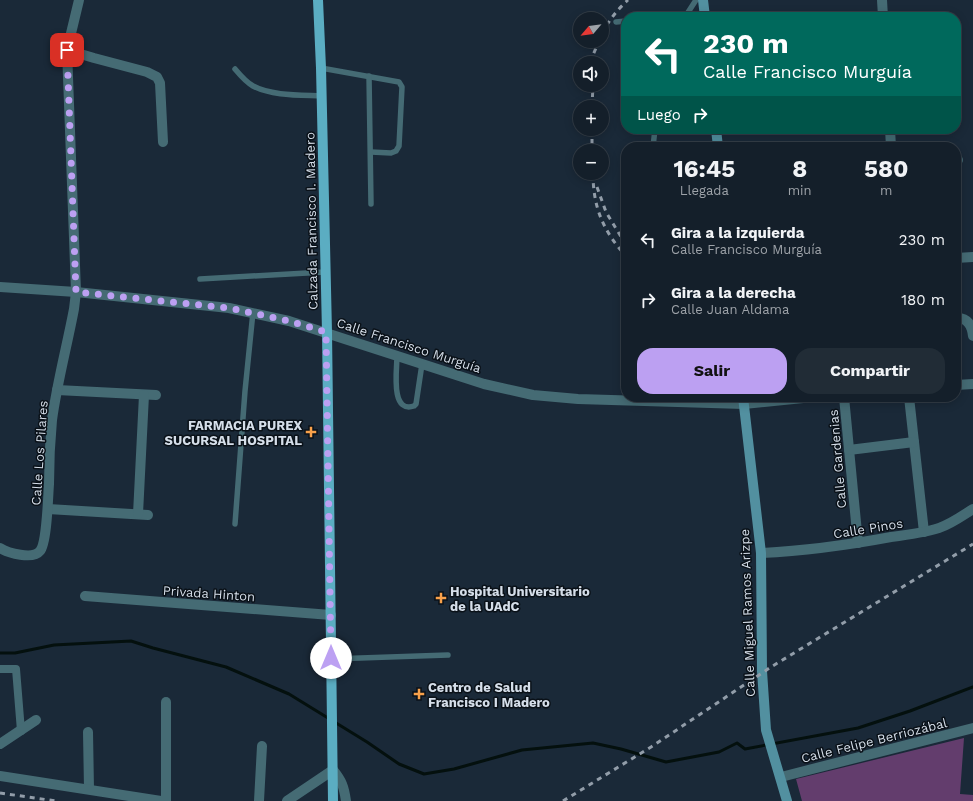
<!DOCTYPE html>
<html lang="es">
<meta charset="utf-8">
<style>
:root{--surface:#141f2a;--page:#212c36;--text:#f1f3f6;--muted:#9da2a8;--line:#333d47;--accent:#bca0f2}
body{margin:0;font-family:"Work Sans",sans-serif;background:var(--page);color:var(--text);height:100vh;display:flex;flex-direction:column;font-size:15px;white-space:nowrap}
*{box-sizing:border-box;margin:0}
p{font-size:13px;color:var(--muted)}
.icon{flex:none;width:22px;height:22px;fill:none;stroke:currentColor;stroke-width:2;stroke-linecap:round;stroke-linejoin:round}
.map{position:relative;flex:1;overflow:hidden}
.details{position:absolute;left:621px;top:142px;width:340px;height:260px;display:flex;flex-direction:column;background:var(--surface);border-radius:16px;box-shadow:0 2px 10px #0003,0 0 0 1px var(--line)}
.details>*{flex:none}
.guide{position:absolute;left:621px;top:12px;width:340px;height:122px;border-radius:16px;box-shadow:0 2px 10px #0003,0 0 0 1px var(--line);background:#00695c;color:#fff;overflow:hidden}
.needle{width:26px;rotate:241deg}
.buttons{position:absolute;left:573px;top:12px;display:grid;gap:8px}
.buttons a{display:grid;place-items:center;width:36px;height:36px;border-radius:50%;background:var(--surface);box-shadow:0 2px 10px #0003,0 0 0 1px var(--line);font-size:20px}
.pin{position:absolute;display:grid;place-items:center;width:34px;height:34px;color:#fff;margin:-17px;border-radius:8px;box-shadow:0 2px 6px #0006}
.me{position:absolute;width:44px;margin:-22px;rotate:0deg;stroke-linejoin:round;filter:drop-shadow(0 0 3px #0008)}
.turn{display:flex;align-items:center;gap:14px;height:84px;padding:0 16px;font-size:18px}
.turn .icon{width:52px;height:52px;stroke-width:2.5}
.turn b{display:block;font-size:28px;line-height:34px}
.then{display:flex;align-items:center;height:38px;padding:0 16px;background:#0003;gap:8px;font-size:15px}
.eta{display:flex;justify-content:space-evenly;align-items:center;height:68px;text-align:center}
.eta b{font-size:24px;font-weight:700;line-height:28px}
.button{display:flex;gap:8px;margin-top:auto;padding:8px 16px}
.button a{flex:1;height:46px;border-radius:16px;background:var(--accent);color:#111;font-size:16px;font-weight:700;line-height:46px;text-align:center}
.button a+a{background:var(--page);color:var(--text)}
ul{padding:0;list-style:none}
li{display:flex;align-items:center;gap:12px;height:60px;padding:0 16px}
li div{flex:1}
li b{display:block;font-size:15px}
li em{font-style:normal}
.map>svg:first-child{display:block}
.green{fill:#633d6d}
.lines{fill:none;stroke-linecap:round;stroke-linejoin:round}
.stream{stroke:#04100e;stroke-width:3}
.service{stroke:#456b74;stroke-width:5.5}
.pedestrian{stroke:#456b74;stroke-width:8}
.minor{stroke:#456b74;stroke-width:10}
.tertiary{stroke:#456b74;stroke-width:10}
.secondary{stroke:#5290a0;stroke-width:10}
.primary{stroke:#5badc2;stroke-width:10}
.rail{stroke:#929da9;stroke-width:3;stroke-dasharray:5 5;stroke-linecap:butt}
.route{stroke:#bca0f2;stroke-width:7;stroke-dasharray:0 12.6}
.poi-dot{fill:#f8a14b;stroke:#0a1118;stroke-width:1.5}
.labels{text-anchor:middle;stroke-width:3;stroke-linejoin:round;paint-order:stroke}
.street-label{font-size:13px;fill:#d5dee9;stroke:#0a1118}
.poi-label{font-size:13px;font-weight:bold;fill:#d5dee9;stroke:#0a1118;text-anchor:start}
</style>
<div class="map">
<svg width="973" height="801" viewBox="0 0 973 801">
<rect width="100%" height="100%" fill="#1a2938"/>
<!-- green -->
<path class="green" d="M 964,738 L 960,794 L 973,795 L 973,801 L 802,801 L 796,779 Z"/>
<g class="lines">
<!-- stream -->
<path class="stream" d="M 0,653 L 15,653 L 54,645 L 131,641 L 153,648 L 226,667 L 289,694 L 367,742 L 399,764 L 424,774 L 454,769 L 522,750 L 593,743 L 621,749 L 666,762 L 719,752 L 737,743 L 745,749 L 858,728 L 910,711 L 973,687"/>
<!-- service -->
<g class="service">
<path d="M 685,17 L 696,0"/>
<path d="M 616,22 L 626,21"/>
<path d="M 321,68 L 399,82 L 402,87 L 399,146 L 396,151 L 391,153 L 371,152"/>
<path d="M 235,69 C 240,75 246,82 253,86 C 271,96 302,95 322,96"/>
<path d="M 369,76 L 371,204"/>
<path d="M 653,147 L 655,129"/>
<path d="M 200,279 L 325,272"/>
<path d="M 397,356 C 397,369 390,414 414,406 L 416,404 L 422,364"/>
<path d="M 235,524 L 245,391 L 253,312"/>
<path d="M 331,659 L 448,655"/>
</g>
<!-- pedestrian -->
<path class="pedestrian" d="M 0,669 L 16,669 L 21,731"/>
<!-- minor -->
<g class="minor">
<path d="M 882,0 L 883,17"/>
<path d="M 67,50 L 94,58 L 147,72 L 157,77 L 160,83 L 163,142"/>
<path d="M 890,129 L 891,147"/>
<path d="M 956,160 L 958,160"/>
<path d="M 956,258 L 973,257"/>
<path d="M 0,287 L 76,292 L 229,308 L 289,321 L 484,384 L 533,395 L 578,399 L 744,404 L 813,397"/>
<path d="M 956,318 C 968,317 972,326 973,336"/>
<path d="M 956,385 L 973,384"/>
<path d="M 57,390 L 156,395"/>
<path d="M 844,397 L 858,543"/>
<path d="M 909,397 L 924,532"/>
<path d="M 849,450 L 914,442"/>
<path d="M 48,509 L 148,515"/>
<path d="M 138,514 L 144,395"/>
<path d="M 0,548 C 8,553 33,560 40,551 C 47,543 48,496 49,484 C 49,463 50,441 52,420 C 57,383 67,346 74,309 L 76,292 L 67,50 L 79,0"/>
<path d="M 761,553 C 804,551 848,545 891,537 C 907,535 923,533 939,528 C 951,524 962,516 973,509"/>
<path d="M 85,596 L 331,615"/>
<path d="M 88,732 L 89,789"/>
<path d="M 0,744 L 36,720"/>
<path d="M 0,776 L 161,801"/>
<path d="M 166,801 L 166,702"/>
<path d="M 259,801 L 262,746"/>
<path d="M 287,801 L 333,770 C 342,781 344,787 346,801"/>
</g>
<!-- tertiary -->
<path class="tertiary" d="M 781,777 L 973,728"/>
<!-- secondary -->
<g class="secondary">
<path d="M 703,0 L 705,17"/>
<path d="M 716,129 L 718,147"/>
<path d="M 743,397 L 761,553 L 762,671 L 766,730 L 787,801"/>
</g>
<!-- primary -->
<path class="primary" d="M 318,0 L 321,68 L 327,332 L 333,801"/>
<!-- rail -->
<g class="rail">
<path d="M 602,34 C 609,20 617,10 628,0"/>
<path d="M 593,63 L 593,55 L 599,41"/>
<path d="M 592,107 L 593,85"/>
<path d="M 592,129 L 592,151"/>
<path d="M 593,173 C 593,207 603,231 626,256"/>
<path d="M 597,187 L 606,212 L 626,245"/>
<path d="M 0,793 L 56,801"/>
<path d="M 563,801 L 651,747 L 771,667 L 973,544"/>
</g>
</g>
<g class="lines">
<!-- route -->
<path class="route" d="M 67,50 L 76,292 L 229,308 L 289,321 L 326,332 L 331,658"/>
</g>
<!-- markers -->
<g class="poi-dot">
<path d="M309 426h4v4h4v4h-4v4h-4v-4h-4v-4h4z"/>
<path d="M439 592h4v4h4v4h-4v4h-4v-4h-4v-4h4z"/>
<path d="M417 688h4v4h4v4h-4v4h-4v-4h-4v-4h4z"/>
</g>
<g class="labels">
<!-- street labels -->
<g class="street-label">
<text transform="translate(311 221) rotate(-91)" y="5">Calzada Francisco I. Madero</text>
<text transform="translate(409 345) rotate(18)" y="5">Calle Francisco Murguía</text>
<text transform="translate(39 453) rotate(-86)" y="5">Calle Los Pilares</text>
<text transform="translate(837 459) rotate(-95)" y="5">Calle Gardenias</text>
<text transform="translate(868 528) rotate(-9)" y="5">Calle Pinos</text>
<text transform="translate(209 593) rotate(4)" y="5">Privada Hinton</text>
<text transform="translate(747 613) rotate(-92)" y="5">Calle Miguel Ramos Arizpe</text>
<text transform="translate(874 740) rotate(-14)" y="5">Calle Felipe Berriozábal</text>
</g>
<!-- poi labels -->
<g class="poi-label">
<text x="302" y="430" text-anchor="end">FARMACIA PUREX<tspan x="302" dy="15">SUCURSAL HOSPITAL</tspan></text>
<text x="450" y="596">Hospital Universitario<tspan x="450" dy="15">de la UAdC</tspan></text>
<text x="428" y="692">Centro de Salud<tspan x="428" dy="15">Francisco I Madero</tspan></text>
</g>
</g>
</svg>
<div class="buttons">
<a><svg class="needle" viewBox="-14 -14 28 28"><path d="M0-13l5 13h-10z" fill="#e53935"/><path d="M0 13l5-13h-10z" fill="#9da2a8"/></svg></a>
<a><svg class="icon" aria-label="sound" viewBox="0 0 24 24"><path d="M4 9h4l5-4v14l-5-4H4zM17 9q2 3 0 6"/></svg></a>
<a>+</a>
<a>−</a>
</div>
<div class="pin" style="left:67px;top:50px;background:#d93025"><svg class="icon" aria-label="arrive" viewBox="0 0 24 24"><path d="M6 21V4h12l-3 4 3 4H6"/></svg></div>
<svg class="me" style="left:331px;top:658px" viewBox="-20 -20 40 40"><circle r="19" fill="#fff"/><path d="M0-13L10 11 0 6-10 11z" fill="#bca0f2"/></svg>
<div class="guide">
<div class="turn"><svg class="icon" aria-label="left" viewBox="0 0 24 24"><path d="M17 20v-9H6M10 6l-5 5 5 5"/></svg><div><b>230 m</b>Calle Francisco Murguía</div></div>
<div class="then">Luego<svg class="icon" aria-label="right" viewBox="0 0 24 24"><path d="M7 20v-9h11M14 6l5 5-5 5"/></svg></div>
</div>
<section class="details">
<div class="eta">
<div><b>16:45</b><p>Llegada</p></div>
<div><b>8</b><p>min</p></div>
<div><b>580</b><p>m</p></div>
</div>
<ul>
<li><svg class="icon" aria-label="left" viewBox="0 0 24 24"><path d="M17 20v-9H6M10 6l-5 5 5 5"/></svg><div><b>Gira a la izquierda</b><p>Calle Francisco Murguía</p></div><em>230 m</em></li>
<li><svg class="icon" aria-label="right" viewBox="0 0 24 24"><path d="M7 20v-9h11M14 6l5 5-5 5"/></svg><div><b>Gira a la derecha</b><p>Calle Juan Aldama</p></div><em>180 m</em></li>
</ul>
<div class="button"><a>Salir</a><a>Compartir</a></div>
</section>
</div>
